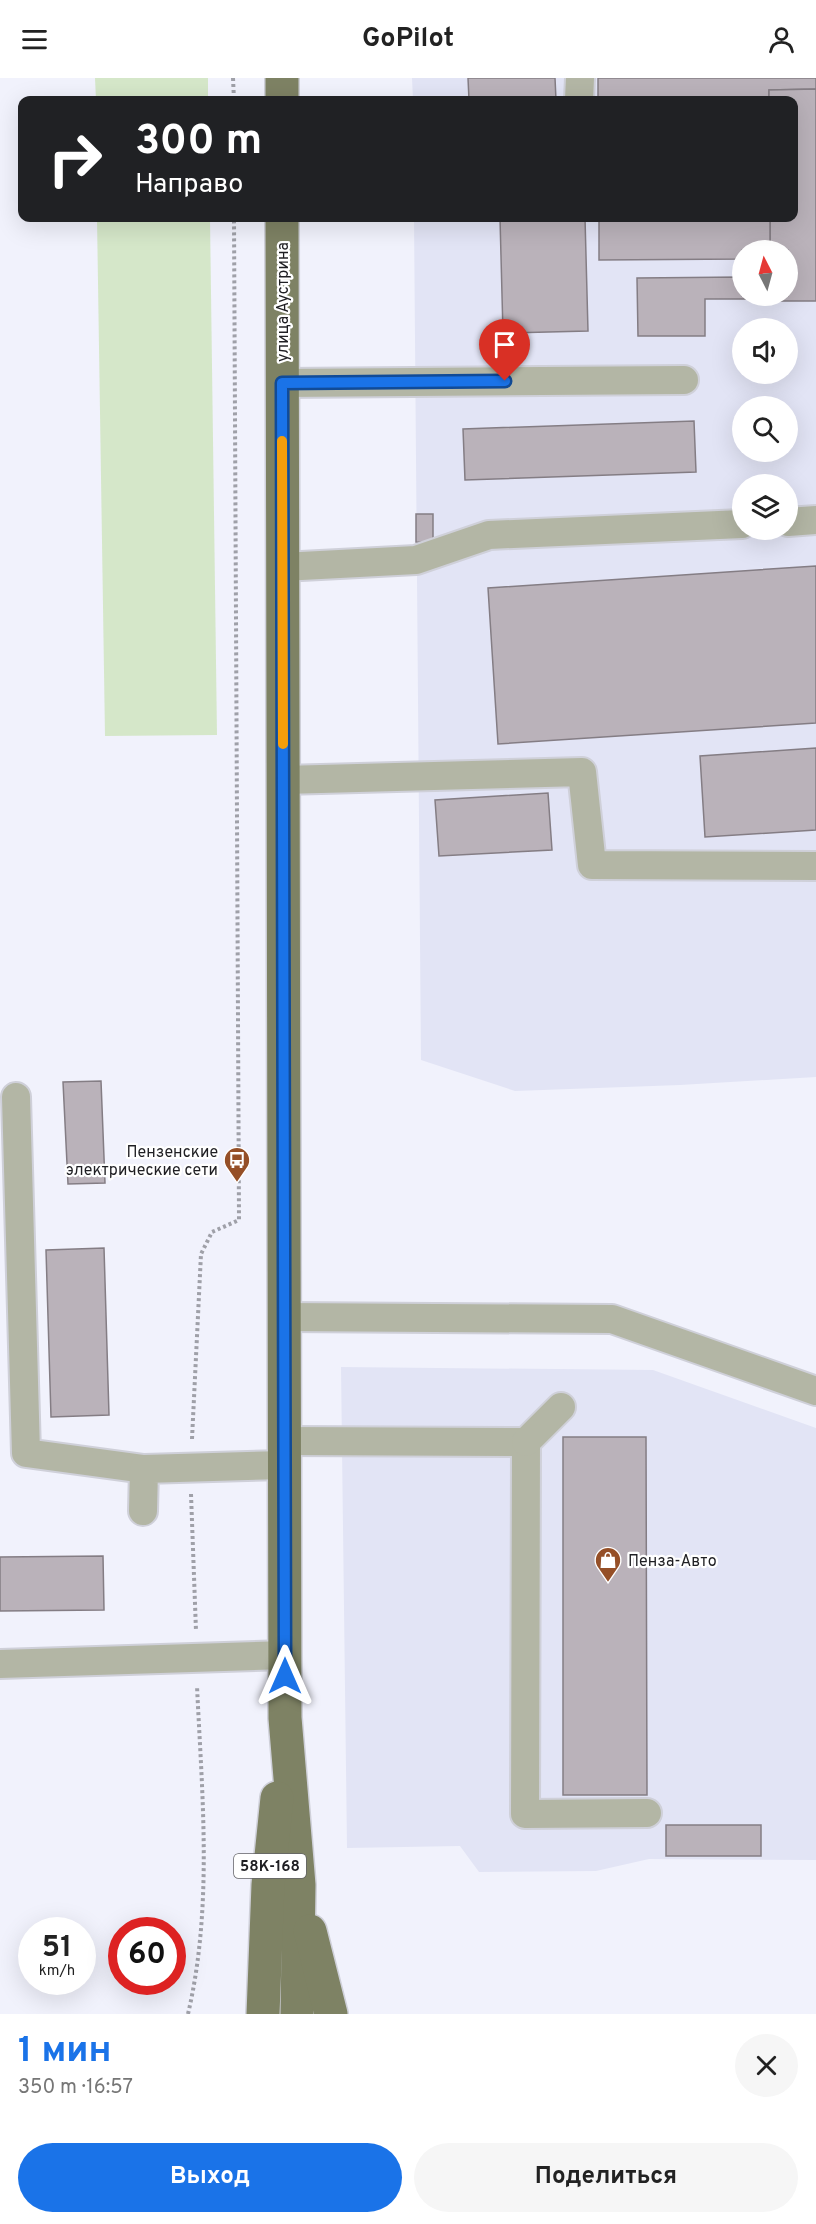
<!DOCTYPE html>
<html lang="ru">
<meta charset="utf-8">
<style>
:root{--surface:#fff;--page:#f6f6f6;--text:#222;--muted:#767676;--accent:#1a73e8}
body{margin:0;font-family:Overpass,sans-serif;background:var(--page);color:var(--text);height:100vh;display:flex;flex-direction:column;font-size:22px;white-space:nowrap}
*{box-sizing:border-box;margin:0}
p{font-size:20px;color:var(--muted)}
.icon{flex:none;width:33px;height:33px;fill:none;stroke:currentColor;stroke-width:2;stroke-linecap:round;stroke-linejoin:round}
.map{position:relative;height:1936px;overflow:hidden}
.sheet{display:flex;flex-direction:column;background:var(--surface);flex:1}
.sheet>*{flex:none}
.guide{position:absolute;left:18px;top:18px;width:780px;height:126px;border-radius:12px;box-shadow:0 6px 24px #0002;background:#202124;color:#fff;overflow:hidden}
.needle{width:39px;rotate:354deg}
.controls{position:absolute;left:732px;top:162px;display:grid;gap:12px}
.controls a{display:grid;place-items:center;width:66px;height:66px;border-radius:50%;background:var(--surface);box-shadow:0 6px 24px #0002;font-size:30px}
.speed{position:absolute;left:18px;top:1839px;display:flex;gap:12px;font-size:30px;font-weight:700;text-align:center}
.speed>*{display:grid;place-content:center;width:78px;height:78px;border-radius:50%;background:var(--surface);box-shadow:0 6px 24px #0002;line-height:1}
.speed small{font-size:15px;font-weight:400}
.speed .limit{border:9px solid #d22;background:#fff;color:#111}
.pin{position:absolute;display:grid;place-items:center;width:51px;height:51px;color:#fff;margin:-62px -26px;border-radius:50% 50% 50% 0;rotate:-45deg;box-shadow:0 0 6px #0007}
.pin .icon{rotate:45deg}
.me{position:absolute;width:66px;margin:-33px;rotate:0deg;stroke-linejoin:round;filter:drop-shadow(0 0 4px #0008)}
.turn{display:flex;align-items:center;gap:21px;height:126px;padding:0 18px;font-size:27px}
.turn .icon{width:78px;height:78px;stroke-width:2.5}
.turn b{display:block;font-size:42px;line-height:51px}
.round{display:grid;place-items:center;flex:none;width:63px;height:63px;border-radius:32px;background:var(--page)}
.summary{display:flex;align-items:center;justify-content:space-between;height:102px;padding:0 18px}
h1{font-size:36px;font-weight:700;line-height:45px;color:var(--accent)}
.cta{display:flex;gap:12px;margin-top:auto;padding:12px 18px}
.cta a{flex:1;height:69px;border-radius:36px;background:var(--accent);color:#fff;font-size:24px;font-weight:700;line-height:69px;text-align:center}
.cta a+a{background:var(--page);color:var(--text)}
header{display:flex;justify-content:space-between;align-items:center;height:78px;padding:0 18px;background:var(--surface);font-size:27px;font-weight:700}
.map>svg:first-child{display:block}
.built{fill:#e2e4f5;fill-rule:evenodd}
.green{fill:#d5e7c9}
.building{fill:#bab2ba;stroke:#847d84;stroke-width:1.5}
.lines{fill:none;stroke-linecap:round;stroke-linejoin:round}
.minor-casing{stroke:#cfd0d9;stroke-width:32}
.major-casing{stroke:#cfd0d9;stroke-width:36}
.path{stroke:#9fa0a8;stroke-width:4;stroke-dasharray:3 3;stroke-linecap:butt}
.minor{stroke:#b3b6a5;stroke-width:28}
.major{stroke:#7e8264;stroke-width:33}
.route-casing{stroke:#114b97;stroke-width:15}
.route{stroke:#1a73e8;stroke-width:10}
.slow{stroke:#f59e0b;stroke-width:10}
.labels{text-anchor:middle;stroke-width:4.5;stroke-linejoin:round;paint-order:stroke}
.shield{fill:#fff;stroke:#626265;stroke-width:1.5}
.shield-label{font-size:15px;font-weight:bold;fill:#1f1f23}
.street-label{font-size:16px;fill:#1f1f23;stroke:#fff}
.poi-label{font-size:16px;fill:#1f1f23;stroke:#fff;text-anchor:end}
</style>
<header><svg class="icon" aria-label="menu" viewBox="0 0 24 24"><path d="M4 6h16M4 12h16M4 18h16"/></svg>GoPilot<svg class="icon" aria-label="person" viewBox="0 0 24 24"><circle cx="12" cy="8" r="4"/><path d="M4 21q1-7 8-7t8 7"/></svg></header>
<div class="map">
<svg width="816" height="1936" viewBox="0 0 816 1936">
<rect width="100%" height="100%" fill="#f1f2fc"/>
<!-- built -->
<g class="built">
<path d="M 412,0 L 816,0 L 816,999 L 680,1007 L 515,1013 L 421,982 L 414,140 L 794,140 L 794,22 L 413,22 ZM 742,172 L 788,172 L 788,218 L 742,218 ZM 742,250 L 788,250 L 788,296 L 742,296 ZM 742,328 L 788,328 L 788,374 L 742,374 ZM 742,406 L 788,406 L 788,452 L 742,452 Z"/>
<path d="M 341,1289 L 653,1292 L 816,1350 L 816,1782 L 649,1781 L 596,1793 L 479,1794 L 460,1768 L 347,1770 Z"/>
</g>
<!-- green -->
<g class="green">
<path d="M 95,0 L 208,0 L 208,22 L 96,22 Z"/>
<path d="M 97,140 L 210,140 L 217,657 L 105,658 Z"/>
</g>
<!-- building -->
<g class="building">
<path d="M 468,0 L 555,0 L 556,22 L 469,22 Z"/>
<path d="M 598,0 L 816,0 L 816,11 L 769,12 L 769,22 L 598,22 Z"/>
<path d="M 816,11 L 816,223 L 770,223 L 770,218 L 788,218 L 788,172 L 770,172 L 770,140 L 794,140 L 794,22 L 769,22 L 769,12 Z"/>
<path d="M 500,140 L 585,140 L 588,253 L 503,255 Z"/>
<path d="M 599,140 L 770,140 L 770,172 L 742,172 L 742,181 L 599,182 Z"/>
<path d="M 742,199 L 742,218 L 746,218 L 746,221 L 705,221 L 705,258 L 638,258 L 637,200 Z"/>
<path d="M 694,343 L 696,394 L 465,402 L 463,351 Z"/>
<path d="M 416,436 L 433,436 L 433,465 L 416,464 Z"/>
<path d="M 816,488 L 816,645 L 498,666 L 488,510 Z"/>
<path d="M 816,670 L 816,752 L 705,759 L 700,678 Z"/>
<path d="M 548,715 L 552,772 L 439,778 L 435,722 Z"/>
<path d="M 101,1003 L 105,1105 L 68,1106 L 63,1004 Z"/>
<path d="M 104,1170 L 109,1337 L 51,1339 L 46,1172 Z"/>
<path d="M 563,1359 L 646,1359 L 647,1717 L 563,1717 Z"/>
<path d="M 103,1478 L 104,1532 L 0,1533 L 0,1479 Z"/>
<rect x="666" y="1747" width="95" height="31"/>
</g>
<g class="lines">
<!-- minor casing -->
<g class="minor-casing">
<g id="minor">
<path d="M 579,22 L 580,0"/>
<path d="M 282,305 L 684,302"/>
<path d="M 788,444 L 816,442"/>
<path d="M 282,489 L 416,482 L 489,457 L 742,446"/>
<path d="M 283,702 L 582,694 L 592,787 L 816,788"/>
<path d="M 16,1019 L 26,1375 L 144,1391"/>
<path d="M 284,1239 L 612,1241 L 816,1313"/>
<path d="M 284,1363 L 526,1364 L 525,1736 L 647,1735"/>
<path d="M 526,1364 L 561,1329"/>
<path d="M 143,1433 L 144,1391 L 284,1387"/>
<path d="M 0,1586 L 285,1577"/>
</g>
</g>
<!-- major casing -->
<g class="major-casing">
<g id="major">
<path d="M 282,0 L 282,22"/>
<path d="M 282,140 L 285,1640 L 299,1807 L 297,1936"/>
<path d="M 310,1853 L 331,1936"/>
<path d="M 263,1936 L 268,1807 L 277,1720"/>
</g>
</g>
<!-- path -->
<g class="path">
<path d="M 233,0 L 234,22"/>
<path d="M 192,1361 L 201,1176 L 212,1154 L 239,1142 L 234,140"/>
<path d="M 191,1416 L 196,1553"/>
<path d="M 188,1936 C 213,1829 202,1717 197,1608"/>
</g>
<!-- minor -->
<use href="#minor" class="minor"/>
<!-- major -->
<use href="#major" class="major"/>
</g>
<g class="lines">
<!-- route casing -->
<g class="route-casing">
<path id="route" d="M 285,1598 L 282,305 L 505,303"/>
</g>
<!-- route -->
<use href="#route" class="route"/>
<!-- slow -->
<path class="slow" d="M 282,363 L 283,666"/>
</g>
<!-- icons -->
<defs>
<g id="bus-pin" transform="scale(1.35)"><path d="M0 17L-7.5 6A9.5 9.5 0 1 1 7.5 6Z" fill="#954f27" stroke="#fff"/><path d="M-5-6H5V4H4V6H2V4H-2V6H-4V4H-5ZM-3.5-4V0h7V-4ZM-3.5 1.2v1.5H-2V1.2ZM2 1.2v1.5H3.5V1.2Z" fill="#fff"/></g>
<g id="shop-pin" transform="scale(1.35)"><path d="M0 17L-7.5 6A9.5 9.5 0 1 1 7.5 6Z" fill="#954f27" stroke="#fff"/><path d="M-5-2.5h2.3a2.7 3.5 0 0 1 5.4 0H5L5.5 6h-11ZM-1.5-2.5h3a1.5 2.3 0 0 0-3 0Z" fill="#fff"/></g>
</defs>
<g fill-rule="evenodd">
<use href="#bus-pin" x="237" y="1082"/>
<use href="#shop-pin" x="608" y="1482"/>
</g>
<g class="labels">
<!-- shield labels -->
<rect class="shield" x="234" y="1776" width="72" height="24" rx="4.5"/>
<g class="shield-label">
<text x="270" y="1793">58К-168</text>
</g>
<!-- street labels -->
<g class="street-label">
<text transform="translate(282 224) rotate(-90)" y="6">улица Аустрина</text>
</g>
<!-- poi labels -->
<g class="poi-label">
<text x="218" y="1079">Пензенские<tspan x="218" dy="18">электрические сети</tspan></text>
<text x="628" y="1488" text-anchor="start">Пенза-Авто</text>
</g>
</g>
</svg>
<div class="controls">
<a><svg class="needle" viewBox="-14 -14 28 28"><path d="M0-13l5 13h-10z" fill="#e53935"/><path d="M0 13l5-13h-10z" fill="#767676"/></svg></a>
<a><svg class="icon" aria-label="sound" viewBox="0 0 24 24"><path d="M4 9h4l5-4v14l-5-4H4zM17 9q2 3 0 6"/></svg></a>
<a><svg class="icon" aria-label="search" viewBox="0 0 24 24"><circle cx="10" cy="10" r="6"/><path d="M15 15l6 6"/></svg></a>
<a><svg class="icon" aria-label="layers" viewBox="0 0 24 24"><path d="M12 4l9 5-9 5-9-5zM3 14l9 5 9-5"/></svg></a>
</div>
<div class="speed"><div>51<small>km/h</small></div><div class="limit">60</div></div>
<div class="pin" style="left:505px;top:303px;background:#d93025"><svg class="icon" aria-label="arrive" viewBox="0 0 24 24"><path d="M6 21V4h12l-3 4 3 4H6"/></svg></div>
<svg class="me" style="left:285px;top:1598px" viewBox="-20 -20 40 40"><path d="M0-17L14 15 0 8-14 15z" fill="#1a73e8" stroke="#fff" stroke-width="4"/></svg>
<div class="guide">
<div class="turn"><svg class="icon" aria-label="right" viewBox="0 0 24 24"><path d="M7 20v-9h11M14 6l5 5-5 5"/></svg><div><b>300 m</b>Направо</div></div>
</div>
</div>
<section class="sheet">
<div class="summary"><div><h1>1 мин</h1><p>350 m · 16:57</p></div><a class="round"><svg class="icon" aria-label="close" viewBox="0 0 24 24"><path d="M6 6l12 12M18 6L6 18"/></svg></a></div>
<div class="cta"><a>Выход</a><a>Поделиться</a></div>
</section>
